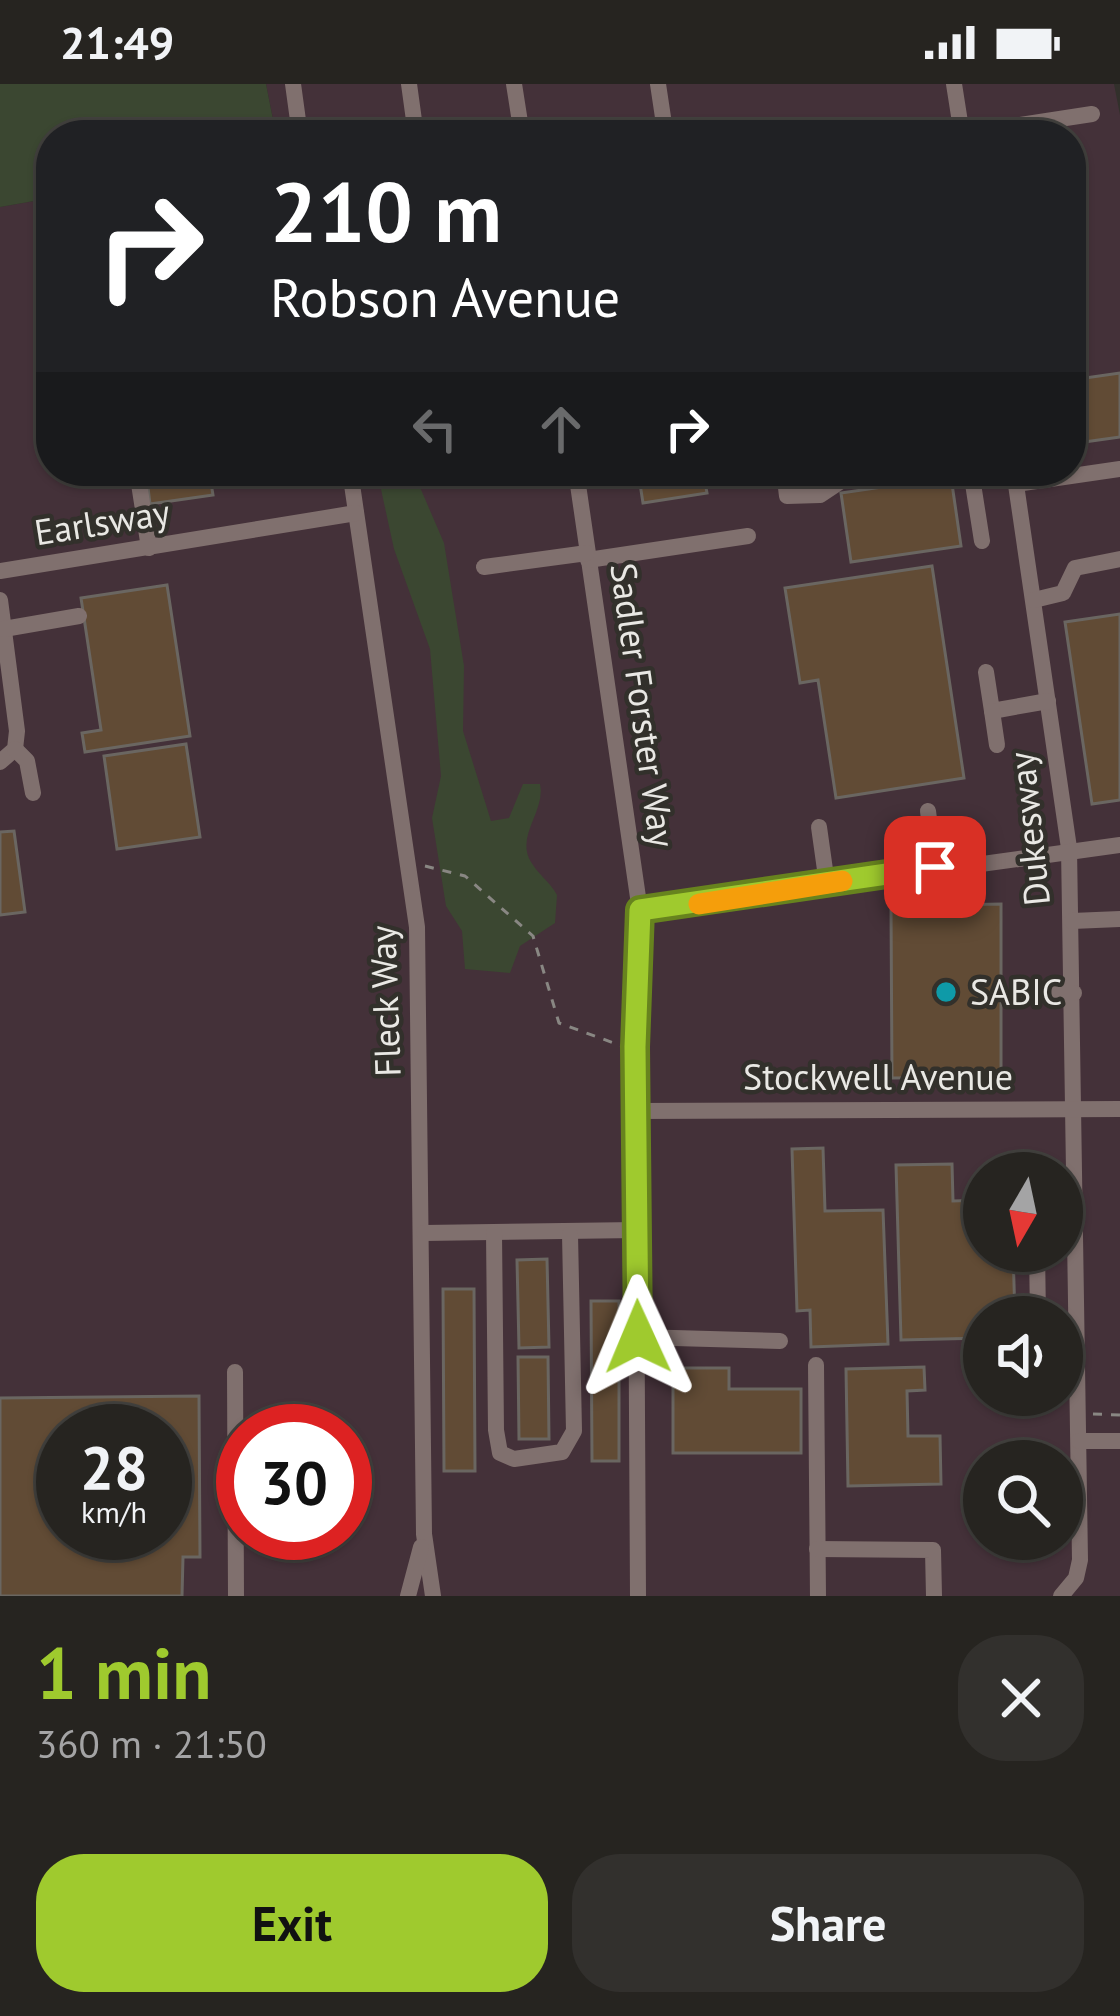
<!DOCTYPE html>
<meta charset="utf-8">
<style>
:root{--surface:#262420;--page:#32302d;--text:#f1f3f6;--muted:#a4a4a5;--line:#42413e;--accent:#9fca2e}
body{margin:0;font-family:"PT Sans",sans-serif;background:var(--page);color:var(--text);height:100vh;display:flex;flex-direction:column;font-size:45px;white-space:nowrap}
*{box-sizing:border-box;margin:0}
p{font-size:39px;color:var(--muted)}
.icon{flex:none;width:66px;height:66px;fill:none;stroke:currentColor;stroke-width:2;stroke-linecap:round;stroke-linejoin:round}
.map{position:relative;height:1512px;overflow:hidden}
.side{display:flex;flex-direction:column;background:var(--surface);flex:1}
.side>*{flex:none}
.hud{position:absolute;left:36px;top:36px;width:1050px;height:366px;border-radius:48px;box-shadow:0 3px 9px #0004,0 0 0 3px var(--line);background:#202124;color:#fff;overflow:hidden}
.needle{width:78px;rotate:189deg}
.fabs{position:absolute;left:963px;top:1068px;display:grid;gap:24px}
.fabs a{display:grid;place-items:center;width:120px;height:120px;border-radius:50%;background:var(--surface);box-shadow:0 3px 9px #0004,0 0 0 3px var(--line);font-size:60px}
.speed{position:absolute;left:36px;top:1320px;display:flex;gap:24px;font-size:60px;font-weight:700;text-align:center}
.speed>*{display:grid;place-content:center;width:156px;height:156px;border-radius:50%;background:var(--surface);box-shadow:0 3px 9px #0004,0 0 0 3px var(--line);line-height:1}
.speed small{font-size:30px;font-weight:400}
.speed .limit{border:18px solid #d22;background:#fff;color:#111}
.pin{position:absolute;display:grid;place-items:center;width:102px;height:102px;color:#fff;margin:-51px;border-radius:24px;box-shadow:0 6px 18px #0006}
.me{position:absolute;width:132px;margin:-66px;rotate:359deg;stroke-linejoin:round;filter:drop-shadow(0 0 9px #0008)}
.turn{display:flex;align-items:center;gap:42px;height:252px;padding:0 36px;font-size:54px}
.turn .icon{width:156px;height:156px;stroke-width:2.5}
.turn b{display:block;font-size:84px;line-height:102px}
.lanes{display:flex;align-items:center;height:114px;padding:0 36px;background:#0003;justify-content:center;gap:60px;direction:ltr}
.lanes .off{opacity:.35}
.round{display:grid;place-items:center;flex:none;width:126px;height:126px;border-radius:48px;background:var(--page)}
.summary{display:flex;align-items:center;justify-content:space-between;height:204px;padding:0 36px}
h1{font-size:72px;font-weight:800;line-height:90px;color:var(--accent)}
.action{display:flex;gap:24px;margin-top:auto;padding:24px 36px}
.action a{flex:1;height:138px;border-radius:48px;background:var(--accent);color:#111;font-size:48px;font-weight:800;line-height:138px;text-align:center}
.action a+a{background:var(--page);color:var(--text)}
.status{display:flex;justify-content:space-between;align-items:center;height:84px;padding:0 60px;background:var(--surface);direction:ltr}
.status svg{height:33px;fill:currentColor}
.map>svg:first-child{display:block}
.industrial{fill:#443139;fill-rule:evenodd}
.green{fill:#3b4731}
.building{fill:#614b35;stroke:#6a6661;stroke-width:3;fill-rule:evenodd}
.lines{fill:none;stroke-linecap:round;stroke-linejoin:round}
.path{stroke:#898783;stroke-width:3;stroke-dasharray:9 9;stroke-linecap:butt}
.minor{stroke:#80706e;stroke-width:16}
.route-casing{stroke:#67831e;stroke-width:30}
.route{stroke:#9fca2e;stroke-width:21}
.slow{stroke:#f59e0b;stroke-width:21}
.culture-dot{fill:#0f9aa8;stroke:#32302b;stroke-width:4.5}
.labels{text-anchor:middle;stroke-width:9;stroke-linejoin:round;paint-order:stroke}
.street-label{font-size:36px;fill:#e9e8e4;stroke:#32302b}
.poi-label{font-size:36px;fill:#e9e8e4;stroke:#32302b;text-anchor:start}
</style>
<div class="status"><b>21:49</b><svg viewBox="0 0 49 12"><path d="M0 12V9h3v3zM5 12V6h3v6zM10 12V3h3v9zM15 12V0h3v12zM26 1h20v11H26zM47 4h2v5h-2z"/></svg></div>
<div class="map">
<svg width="1120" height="1512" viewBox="0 0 1120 1512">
<rect width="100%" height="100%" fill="#32302b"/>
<!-- industrial -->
<path class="industrial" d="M 266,0 L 1114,0 L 1120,31 L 1120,1512 L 0,1512 L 0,123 L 51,114 L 51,387 L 1071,387 L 1071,51 L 276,51 ZM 984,1089 L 1062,1089 L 1062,1167 L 984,1167 ZM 984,1233 L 1062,1233 L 1062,1311 L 984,1311 ZM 63,1347 L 165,1347 L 165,1449 L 63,1449 ZM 243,1347 L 345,1347 L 345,1449 L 243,1449 ZM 984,1377 L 1062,1377 L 1062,1455 L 984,1455 Z"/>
<!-- green -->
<g class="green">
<path d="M 0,0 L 266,0 L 276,51 L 51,51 L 51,114 L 0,123 Z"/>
<path d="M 377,387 L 413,387 L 444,459 L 464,582 L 463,647 L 491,737 L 509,734 L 523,700 L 540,700 C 546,727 515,752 531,778 C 538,790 550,798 557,811 L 555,839 L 520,862 L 510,889 L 465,885 L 462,847 L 446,822 L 432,734 L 441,692 L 430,565 L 394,465 Z"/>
</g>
<!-- building -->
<g class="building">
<path d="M 1120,289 L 1120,353 L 1077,359 L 1071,296 Z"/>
<path d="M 146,387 L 209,387 L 213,411 L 150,420 Z"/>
<path d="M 638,387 L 703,387 L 707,409 L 643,419 Z"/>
<path d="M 951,393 L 961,462 L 851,478 L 841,409 Z"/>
<path d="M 932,482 L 964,694 L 836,714 L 818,596 L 800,599 L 785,504 Z"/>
<path d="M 167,501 L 190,652 L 85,668 L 82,649 L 101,646 L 81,514 Z"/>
<path d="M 1120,530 L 1120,716 L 1092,720 L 1065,538 Z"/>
<path d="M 186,660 L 200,753 L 117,765 L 104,672 Z"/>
<path d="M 14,747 L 25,828 L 0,831 L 0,748 Z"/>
<path d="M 1001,820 L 1001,993 L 892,994 L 891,822 Z"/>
<path d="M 823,1064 L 825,1127 L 883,1126 L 888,1260 L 811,1263 L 810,1226 L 797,1227 L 792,1065 Z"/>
<path d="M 952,1080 L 953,1117 L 984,1116 L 984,1167 L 1013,1167 L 1015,1233 L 984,1233 L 984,1254 L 901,1256 L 896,1081 Z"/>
<path d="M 547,1175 L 549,1263 L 519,1264 L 517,1176 Z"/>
<path d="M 443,1205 L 474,1205 L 475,1387 L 444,1387 Z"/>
<path d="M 591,1217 L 619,1217 L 619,1377 L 592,1377 Z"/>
<path d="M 518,1273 L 548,1273 L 549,1355 L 519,1355 Z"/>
<path d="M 924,1283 L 925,1306 L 907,1307 L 908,1352 L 940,1352 L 941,1400 L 848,1402 L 846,1285 Z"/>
<path d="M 673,1284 L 729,1284 L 729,1305 L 801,1305 L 801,1369 L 673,1369 Z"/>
<path d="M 199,1312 L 200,1473 L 183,1473 L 182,1512 L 0,1512 L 0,1314 ZM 63,1347 L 165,1347 L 165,1449 L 63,1449 Z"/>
</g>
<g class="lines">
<!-- path -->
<g class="path">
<path d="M 425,782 L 465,792 L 533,852 L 559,939 L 622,962"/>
<path d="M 1093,1330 L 1120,1331"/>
</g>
<!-- minor -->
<g class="minor">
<path d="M 293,0 L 300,51"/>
<path d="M 409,0 L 416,51"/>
<path d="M 514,0 L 522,51"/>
<path d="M 954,0 L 962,51"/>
<path d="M 962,50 L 1092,30"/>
<path d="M 608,51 L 664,40 L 658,0"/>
<path d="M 137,387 L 149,464"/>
<path d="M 350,387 L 417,843 L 424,1450 L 433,1512"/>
<path d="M 576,387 L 640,827 L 635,963 L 638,1512"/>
<path d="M 784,387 L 787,412 L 820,411 L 841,397 L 908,387"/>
<path d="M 971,387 L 982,457"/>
<path d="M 1014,387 L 1069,764 L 1080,1476 L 1076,1494 L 1061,1512"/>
<path d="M 1016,400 L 1120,385"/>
<path d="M 588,476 L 748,452"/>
<path d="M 484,483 L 587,469"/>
<path d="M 0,487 L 356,429"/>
<path d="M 0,516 L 17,647 L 15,665 L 0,678"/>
<path d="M 1034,516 L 1063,509 L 1075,484 L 1120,475"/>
<path d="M 4,545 L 79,532"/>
<path d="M 986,588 L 992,627 L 1048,617"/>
<path d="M 992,627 L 997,661"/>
<path d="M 15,665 L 27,677 L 33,709"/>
<path d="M 928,727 L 935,783"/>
<path d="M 819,743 L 827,800"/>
<path d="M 640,827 L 1120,761"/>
<path d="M 1072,837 L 1120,835"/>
<path d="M 1028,909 L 1074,909"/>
<path d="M 636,1027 L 1120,1025"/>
<path d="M 424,1149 L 637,1146"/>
<path d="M 494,1149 L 496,1346 L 500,1369 L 514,1375 L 562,1368 L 574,1347 L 570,1150"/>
<path d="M 1037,1167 L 1038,1233"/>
<path d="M 638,1253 L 780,1257"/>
<path d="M 816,1281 L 818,1512"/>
<path d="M 235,1288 L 236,1512"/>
<path d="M 1079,1357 L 1120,1357"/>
<path d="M 817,1465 L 933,1466 L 934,1512"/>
<path d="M 408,1512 L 421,1463"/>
</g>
</g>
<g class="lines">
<!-- route casing -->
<g class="route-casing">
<path id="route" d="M 638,1253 L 635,963 L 640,826 L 935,783"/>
</g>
<!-- route -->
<use href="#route" class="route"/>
<!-- slow -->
<path class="slow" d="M 699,820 L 842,797"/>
</g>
<!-- markers -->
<circle class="culture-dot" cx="946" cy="908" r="12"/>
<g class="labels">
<!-- street labels -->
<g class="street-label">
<text transform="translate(102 438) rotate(-9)" y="13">Earlsway</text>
<text transform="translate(643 621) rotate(82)" y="13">Sadler Forster Way</text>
<text transform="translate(1029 745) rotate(-96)" y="13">Dukesway</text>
<text transform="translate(385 917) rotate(-92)" y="13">Fleck Way</text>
<text x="878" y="1006">Stockwell Avenue</text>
</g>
<!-- poi labels -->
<g class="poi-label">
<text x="970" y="921">SABIC</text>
</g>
</g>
</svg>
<div class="fabs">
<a><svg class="needle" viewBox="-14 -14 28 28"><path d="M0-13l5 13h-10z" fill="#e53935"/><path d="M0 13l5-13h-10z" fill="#a4a4a5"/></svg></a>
<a><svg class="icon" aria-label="sound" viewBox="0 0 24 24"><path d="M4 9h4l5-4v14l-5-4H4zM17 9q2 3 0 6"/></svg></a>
<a><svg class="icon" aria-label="search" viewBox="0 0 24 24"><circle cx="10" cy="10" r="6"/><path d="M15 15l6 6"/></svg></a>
</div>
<div class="speed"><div>28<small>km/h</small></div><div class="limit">30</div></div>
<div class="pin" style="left:935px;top:783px;background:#d93025"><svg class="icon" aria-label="arrive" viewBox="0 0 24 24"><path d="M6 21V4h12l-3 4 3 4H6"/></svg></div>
<svg class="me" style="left:638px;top:1253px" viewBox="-20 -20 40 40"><path d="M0-17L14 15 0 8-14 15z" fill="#9fca2e" stroke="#fff" stroke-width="4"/></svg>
<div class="hud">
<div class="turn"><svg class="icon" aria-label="right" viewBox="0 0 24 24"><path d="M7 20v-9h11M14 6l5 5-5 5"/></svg><div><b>210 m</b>Robson Avenue</div></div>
<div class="lanes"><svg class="icon off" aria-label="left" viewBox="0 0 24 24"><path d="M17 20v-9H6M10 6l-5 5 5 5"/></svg><svg class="icon off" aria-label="ahead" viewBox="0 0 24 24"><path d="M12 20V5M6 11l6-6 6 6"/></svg><svg class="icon" aria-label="right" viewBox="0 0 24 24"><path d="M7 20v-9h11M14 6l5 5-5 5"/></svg></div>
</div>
</div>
<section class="side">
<div class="summary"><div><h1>1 min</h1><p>360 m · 21:50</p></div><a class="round"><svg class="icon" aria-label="close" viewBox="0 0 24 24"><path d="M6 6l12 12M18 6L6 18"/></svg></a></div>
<div class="action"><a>Exit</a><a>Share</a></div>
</section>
